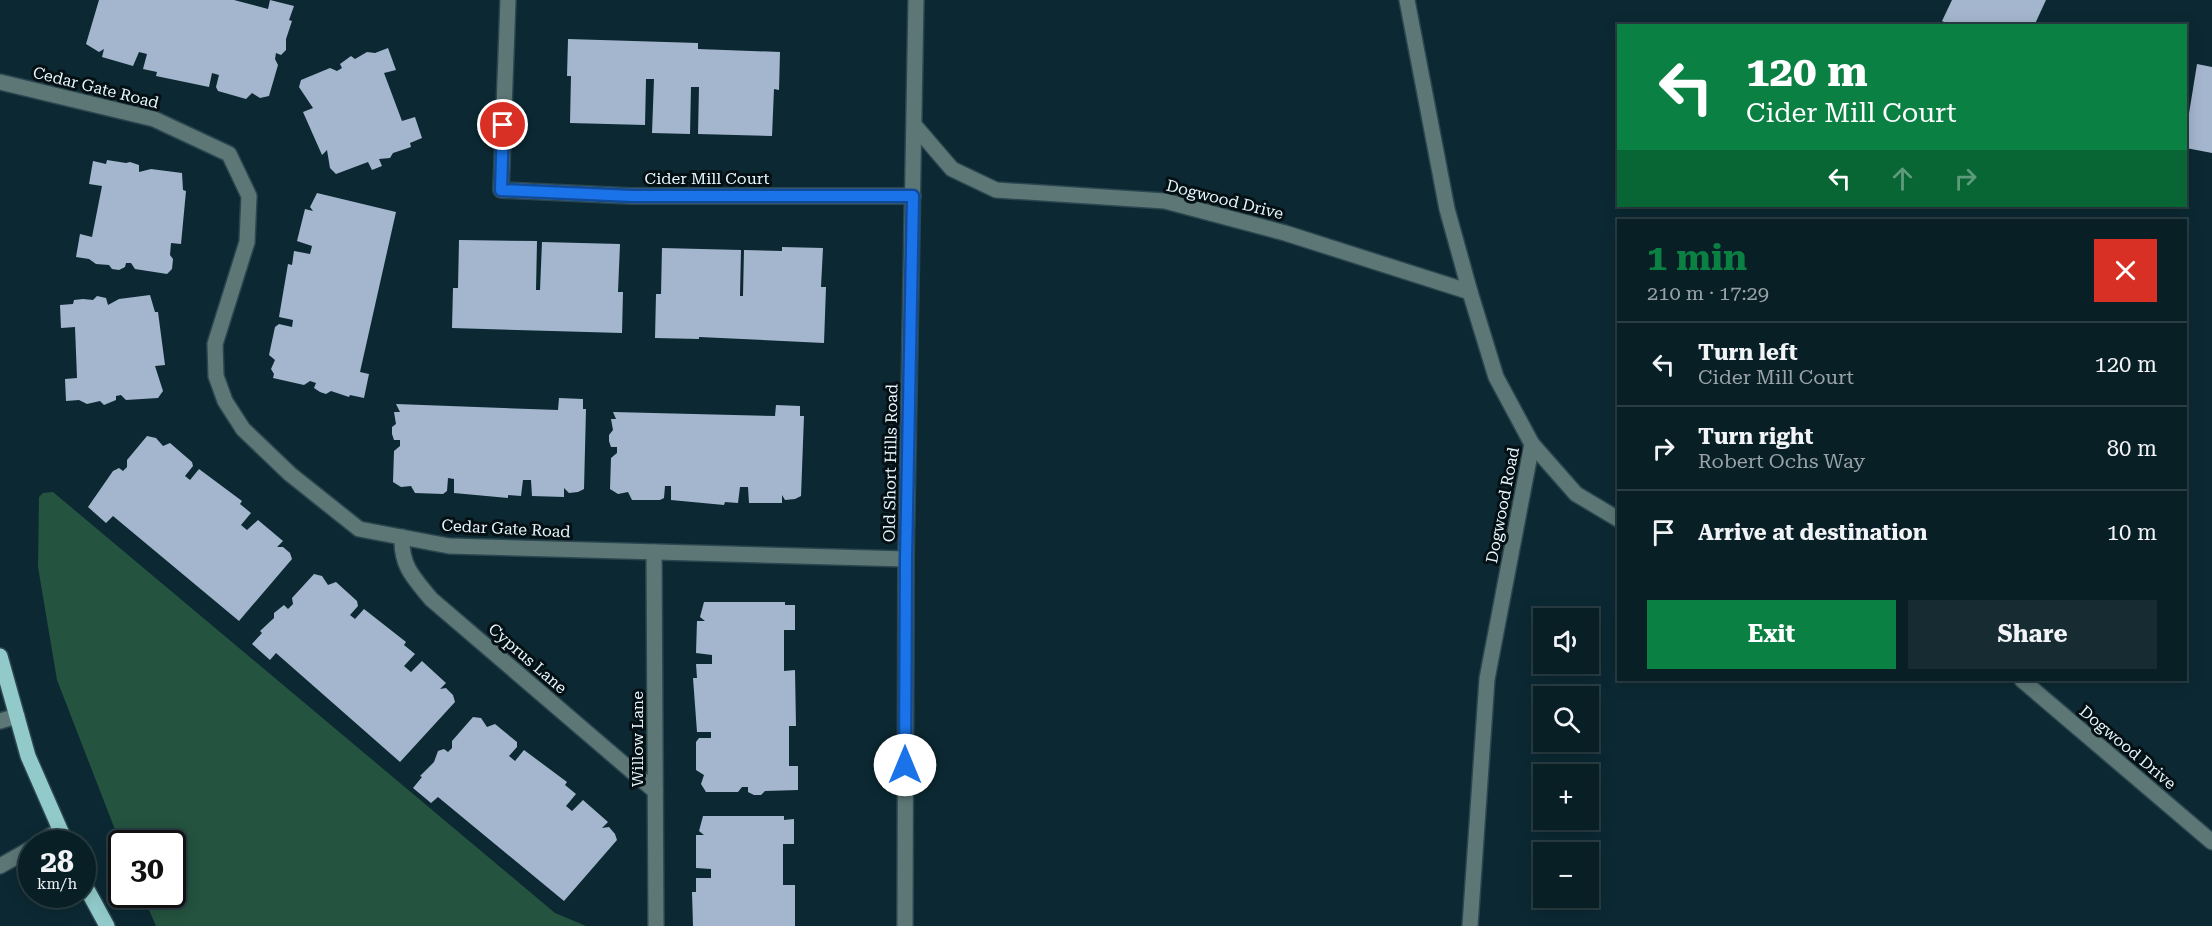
<!DOCTYPE html>
<meta charset="utf-8">
<style>
:root{--surface:#091f26;--page:#172c32;--text:#f1f3f6;--muted:#99a2a7;--line:#293d43;--accent:#0b8043}
body{margin:0;font-family:"Roboto Serif",serif;background:var(--page);color:var(--text);height:100vh;display:flex;flex-direction:column;font-size:22px;white-space:nowrap}
*{box-sizing:border-box;margin:0}
p{font-size:20px;color:var(--muted)}
.icon{flex:none;width:33px;height:33px;fill:none;stroke:currentColor;stroke-width:2;stroke-linecap:round;stroke-linejoin:round}
.map{position:relative;flex:1;overflow:hidden}
.drawer{position:absolute;left:1617px;top:219px;width:570px;height:462px;display:flex;flex-direction:column;background:var(--surface);border-radius:0px;box-shadow:0 3px 15px #0003,0 0 0 2px var(--line)}
.drawer>*{flex:none}
.hud{position:absolute;left:1617px;top:24px;width:570px;height:183px;border-radius:0px;box-shadow:0 3px 15px #0003,0 0 0 2px var(--line);background:#0b8043;color:#fff;overflow:hidden}
.buttons{position:absolute;left:1533px;top:608px;display:grid;gap:12px}
.buttons a{display:grid;place-items:center;width:66px;height:66px;border-radius:0px;background:var(--surface);box-shadow:0 3px 15px #0003,0 0 0 2px var(--line);font-size:30px}
.speed{position:absolute;left:18px;top:830px;display:flex;gap:12px;font-size:30px;font-weight:700;text-align:center}
.speed>*{display:grid;place-content:center;width:78px;height:78px;border-radius:50%;background:var(--surface);box-shadow:0 3px 15px #0003,0 0 0 2px var(--line);line-height:1}
.speed small{font-size:15px;font-weight:400}
.speed .limit{border:3px solid #111;border-radius:9px;background:#fff;color:#111}
.pin{position:absolute;display:grid;place-items:center;width:51px;height:51px;color:#fff;margin:-26px;border:3px solid #fff;border-radius:50%;box-shadow:0 2px 6px #0007}
.me{position:absolute;width:66px;margin:-33px;rotate:0deg;stroke-linejoin:round;filter:drop-shadow(0 0 4px #0008)}
.turn{display:flex;align-items:center;gap:21px;height:126px;padding:0 30px;font-size:27px}
.turn .icon{width:78px;height:78px;stroke-width:2.5}
.turn b{display:block;font-size:42px;line-height:51px}
.lanes{display:flex;align-items:center;height:57px;padding:0 30px;background:#0003;justify-content:center;gap:30px;direction:ltr}
.lanes .off{opacity:.35}
.round{display:grid;place-items:center;flex:none;width:63px;height:63px;border-radius:0px;background:var(--page)}
.summary{display:flex;align-items:center;justify-content:space-between;height:102px;padding:0 30px}
h1{font-size:36px;font-weight:700;line-height:45px;color:var(--accent)}
.cta{display:flex;gap:12px;margin-top:auto;padding:12px 30px}
.cta a{flex:1;height:69px;border-radius:0px;background:var(--accent);color:#fff;font-size:24px;font-weight:700;line-height:69px;text-align:center}
.cta a+a{background:var(--page);color:var(--text)}
ul{padding:0;list-style:none}
li{display:flex;align-items:center;gap:18px;height:84px;padding:0 30px;border-top:2px solid var(--line)}
li div{flex:1}
li b{display:block;font-size:22px}
li em{font-style:normal}
.map>svg:first-child{display:block}
.green{fill:#245340}
.building{fill:#a4b6cd}
.lines{fill:none;stroke-linecap:round;stroke-linejoin:round}
.minor-casing{stroke:#2b464f;stroke-width:18}
.major-casing{stroke:#2b464f;stroke-width:18}
.minor{stroke:#5c7776;stroke-width:15}
.major{stroke:#91cac9;stroke-width:15}
.route-casing{stroke:#114b97;stroke-width:15}
.route{stroke:#1a73e8;stroke-width:10}
.labels{text-anchor:middle;stroke-width:6;stroke-linejoin:round;paint-order:stroke}
.street-label{font-size:16px;fill:#e7f7fe;stroke:#051014}
</style>
<div class="map">
<svg width="2212" height="926" viewBox="0 0 2212 926">
<rect width="100%" height="100%" fill="#0c2933"/>
<!-- green -->
<path class="green" d="M 53,492 L 555,913 L 586,926 L 156,926 L 142,894 L 172,894 L 172,843 L 122,843 L 121,845 L 57,680 L 38,567 L 39,497 L 43,493 Z"/>
<!-- building -->
<g class="building">
<path d="M 99,0 L 234,0 L 268,9 L 270,0 L 294,6 L 289,20 L 292,21 L 286,39 L 286,50 L 281,55 L 276,53 L 275,59 L 278,65 L 269,96 L 260,98 L 252,93 L 246,99 L 218,91 L 216,87 L 219,75 L 212,73 L 209,87 L 156,76 L 157,72 L 143,69 L 147,54 L 139,52 L 133,66 L 102,57 L 104,49 L 99,52 L 86,44 Z"/>
<path d="M 1952,0 L 2046,0 L 2034,26 L 1952,26 L 1942,21 Z"/>
<path d="M 568,39 L 698,43 L 698,49 L 780,52 L 779,90 L 774,89 L 772,136 L 698,134 L 699,87 L 691,87 L 690,134 L 652,133 L 654,79 L 646,79 L 645,125 L 570,123 L 571,76 L 567,76 Z"/>
<path d="M 388,48 L 396,70 L 384,73 L 402,121 L 415,117 L 422,138 L 410,143 L 411,147 L 393,153 L 390,158 L 379,159 L 382,166 L 372,170 L 368,162 L 336,174 L 330,168 L 327,150 L 322,155 L 303,112 L 313,108 L 299,87 L 301,80 L 330,68 L 337,71 L 342,68 L 340,64 L 351,56 L 355,59 L 367,52 L 375,53 Z"/>
<path d="M 2197,64 L 2212,67 L 2212,153 L 2186,148 L 2186,132 Z"/>
<path d="M 107,160 L 126,163 L 130,162 L 139,165 L 139,172 L 151,169 L 182,173 L 183,190 L 186,191 L 181,244 L 171,243 L 170,255 L 173,259 L 172,269 L 167,274 L 135,269 L 131,263 L 126,263 L 125,267 L 119,270 L 112,269 L 109,265 L 96,264 L 89,259 L 76,257 L 80,234 L 92,237 L 102,186 L 89,184 L 93,161 L 106,164 Z"/>
<path d="M 317,193 L 396,212 L 360,372 L 369,374 L 364,398 L 350,395 L 349,397 L 331,391 L 326,394 L 320,392 L 314,388 L 316,383 L 310,381 L 304,385 L 273,378 L 274,374 L 271,369 L 275,360 L 269,355 L 275,327 L 279,324 L 292,327 L 293,320 L 279,317 L 288,264 L 292,265 L 294,251 L 310,254 L 312,246 L 297,241 L 305,209 L 313,211 L 310,207 Z"/>
<path d="M 459,240 L 537,241 L 536,290 L 540,290 L 542,242 L 620,244 L 618,292 L 623,292 L 622,333 L 452,328 L 453,288 L 458,288 Z"/>
<path d="M 782,247 L 823,248 L 821,287 L 826,287 L 824,343 L 699,337 L 699,339 L 655,338 L 656,294 L 661,294 L 662,248 L 741,250 L 740,296 L 743,296 L 744,250 L 782,251 Z"/>
<path d="M 150,295 L 155,312 L 158,312 L 165,365 L 155,366 L 163,391 L 158,398 L 126,400 L 121,395 L 116,396 L 116,400 L 104,405 L 100,401 L 87,404 L 79,400 L 66,401 L 65,379 L 77,378 L 75,327 L 61,328 L 60,305 L 73,304 L 74,300 L 83,299 L 93,300 L 97,296 L 106,298 L 108,305 L 119,299 Z"/>
<path d="M 559,398 L 583,399 L 583,409 L 586,409 L 584,489 L 578,492 L 569,493 L 564,488 L 564,497 L 532,496 L 531,480 L 523,480 L 521,496 L 508,495 L 508,498 L 454,493 L 454,479 L 448,478 L 447,491 L 443,494 L 415,493 L 411,486 L 401,487 L 393,482 L 394,451 L 400,446 L 400,440 L 394,440 L 392,434 L 392,427 L 396,424 L 394,412 L 400,412 L 396,404 L 558,410 Z"/>
<path d="M 776,405 L 800,406 L 800,416 L 804,416 L 801,496 L 795,499 L 785,500 L 782,495 L 782,503 L 749,503 L 748,487 L 740,487 L 738,503 L 725,502 L 724,505 L 671,500 L 671,486 L 665,486 L 664,498 L 660,500 L 632,500 L 628,492 L 618,494 L 610,489 L 611,458 L 617,453 L 617,447 L 611,447 L 609,441 L 609,435 L 613,430 L 611,419 L 616,419 L 613,412 L 775,416 Z"/>
<path d="M 147,436 L 156,438 L 163,446 L 170,443 L 192,462 L 193,466 L 185,476 L 190,480 L 199,469 L 242,501 L 240,504 L 251,513 L 241,525 L 247,530 L 258,520 L 283,541 L 277,547 L 283,547 L 290,553 L 292,559 L 239,621 L 113,516 L 106,523 L 88,507 L 113,471 L 119,468 L 123,471 L 127,467 L 127,460 Z"/>
<path d="M 314,574 L 322,576 L 328,585 L 336,582 L 357,601 L 358,606 L 350,615 L 355,619 L 364,609 L 406,642 L 404,645 L 415,654 L 404,666 L 411,672 L 422,661 L 446,683 L 440,689 L 446,688 L 453,695 L 455,702 L 400,762 L 276,653 L 270,660 L 252,644 L 262,633 L 260,631 L 274,618 L 274,613 L 284,605 L 288,609 L 293,604 L 292,598 Z"/>
<path d="M 704,602 L 785,602 L 785,605 L 795,605 L 795,630 L 784,630 L 784,671 L 795,670 L 796,726 L 789,726 L 789,766 L 798,766 L 798,790 L 765,791 L 761,795 L 754,795 L 748,792 L 748,787 L 742,787 L 738,792 L 706,792 L 701,784 L 704,775 L 696,770 L 696,742 L 699,738 L 711,738 L 711,732 L 697,732 L 693,678 L 697,678 L 696,664 L 712,664 L 712,655 L 696,653 L 697,621 L 705,621 L 700,617 Z"/>
<path d="M 473,717 L 481,718 L 487,727 L 495,724 L 517,742 L 517,747 L 509,756 L 515,761 L 524,750 L 567,782 L 565,785 L 576,794 L 566,806 L 572,811 L 583,800 L 608,822 L 602,828 L 609,827 L 615,834 L 617,840 L 564,901 L 438,797 L 431,803 L 413,788 L 422,777 L 420,776 L 434,762 L 438,751 L 444,749 L 448,752 L 452,748 L 452,741 Z"/>
<path d="M 703,816 L 784,816 L 784,820 L 794,819 L 794,844 L 783,844 L 783,885 L 795,885 L 795,926 L 693,926 L 692,892 L 696,892 L 696,878 L 711,878 L 711,869 L 696,868 L 696,835 L 704,835 L 699,831 Z"/>
</g>
<g class="lines">
<!-- minor casing -->
<g class="minor-casing">
<g id="minor">
<path d="M 508,0 L 501,190 L 631,196 L 913,196"/>
<path d="M 1407,0 L 1447,209 L 1470,292 L 1496,377 L 1532,444 L 1487,679 L 1470,926"/>
<path d="M 0,82 L 154,119 L 229,154 L 249,196 L 247,242 L 215,344 L 216,376 L 225,401 L 243,429 L 290,474 L 359,529 L 449,546 L 906,559"/>
<path d="M 915,126 L 952,169 L 996,190 L 1165,201 L 1285,233 L 1470,292"/>
<path d="M 1532,444 L 1576,494 L 1618,519"/>
<path d="M 402,537 C 401,566 413,577 431,599 L 655,791"/>
<path d="M 654,552 L 656,926"/>
<path d="M 2022,680 L 2212,842"/>
<path d="M 0,721 L 17,716"/>
<path d="M 39,843 L 60,830"/>
<path d="M 0,866 L 32,848"/>
<path d="M 905,926 L 906,559 L 916,0"/>
</g>
</g>
<!-- major casing -->
<g class="major-casing">
<g id="major">
<path d="M 0,656 L 28,756 L 66,843"/>
<path d="M 82,880 L 107,926"/>
</g>
</g>
<!-- minor -->
<use href="#minor" class="minor"/>
<!-- major -->
<use href="#major" class="major"/>
</g>
<g class="lines">
<!-- route casing -->
<g class="route-casing">
<path id="route" d="M 503,125 L 501,190 L 632,196 L 913,196 L 906,559 L 905,765"/>
</g>
<!-- route -->
<use href="#route" class="route"/>
</g>
<g class="labels">
<!-- street labels -->
<g class="street-label">
<text transform="translate(96 87) rotate(14)" y="6">Cedar Gate Road</text>
<text x="707" y="184">Cider Mill Court</text>
<text transform="translate(1225 199) rotate(14)" y="6">Dogwood Drive</text>
<text transform="translate(890 463) rotate(-89)" y="6">Old Short Hills Road</text>
<text transform="translate(1502 505) rotate(-79)" y="6">Dogwood Road</text>
<text transform="translate(506 528) rotate(3)" y="6">Cedar Gate Road</text>
<text transform="translate(528 658) rotate(41)" y="6">Cyprus Lane</text>
<text transform="translate(637 739) rotate(-90)" y="6">Willow Lane</text>
<text transform="translate(2128 747) rotate(40)" y="6">Dogwood Drive</text>
</g>
</g>
</svg>
<div class="buttons">
<a><svg class="icon" aria-label="sound" viewBox="0 0 24 24"><path d="M4 9h4l5-4v14l-5-4H4zM17 9q2 3 0 6"/></svg></a>
<a><svg class="icon" aria-label="search" viewBox="0 0 24 24"><circle cx="10" cy="10" r="6"/><path d="M15 15l6 6"/></svg></a>
<a>+</a>
<a>−</a>
</div>
<div class="speed"><div>28<small>km/h</small></div><div class="limit">30</div></div>
<div class="pin" style="left:503px;top:125px;background:#d93025"><svg class="icon" aria-label="arrive" viewBox="0 0 24 24"><path d="M6 21V4h12l-3 4 3 4H6"/></svg></div>
<svg class="me" style="left:905px;top:765px" viewBox="-20 -20 40 40"><circle r="19" fill="#fff"/><path d="M0-13L10 11 0 6-10 11z" fill="#1a73e8"/></svg>
<div class="hud">
<div class="turn"><svg class="icon" aria-label="left" viewBox="0 0 24 24"><path d="M17 20v-9H6M10 6l-5 5 5 5"/></svg><div><b>120 m</b>Cider Mill Court</div></div>
<div class="lanes"><svg class="icon" aria-label="left" viewBox="0 0 24 24"><path d="M17 20v-9H6M10 6l-5 5 5 5"/></svg><svg class="icon off" aria-label="ahead" viewBox="0 0 24 24"><path d="M12 20V5M6 11l6-6 6 6"/></svg><svg class="icon off" aria-label="right" viewBox="0 0 24 24"><path d="M7 20v-9h11M14 6l5 5-5 5"/></svg></div>
</div>
<section class="drawer">
<div class="summary"><div><h1>1 min</h1><p>210 m · 17:29</p></div><a class="round" style="background:#d93025;color:#fff"><svg class="icon" aria-label="close" viewBox="0 0 24 24"><path d="M6 6l12 12M18 6L6 18"/></svg></a></div>
<ul>
<li><svg class="icon" aria-label="left" viewBox="0 0 24 24"><path d="M17 20v-9H6M10 6l-5 5 5 5"/></svg><div><b>Turn left</b><p>Cider Mill Court</p></div><em>120 m</em></li>
<li><svg class="icon" aria-label="right" viewBox="0 0 24 24"><path d="M7 20v-9h11M14 6l5 5-5 5"/></svg><div><b>Turn right</b><p>Robert Ochs Way</p></div><em>80 m</em></li>
<li><svg class="icon" aria-label="arrive" viewBox="0 0 24 24"><path d="M6 21V4h12l-3 4 3 4H6"/></svg><div><b>Arrive at destination</b></div><em>10 m</em></li>
</ul>
<div class="cta"><a>Exit</a><a>Share</a></div>
</section>
</div>
